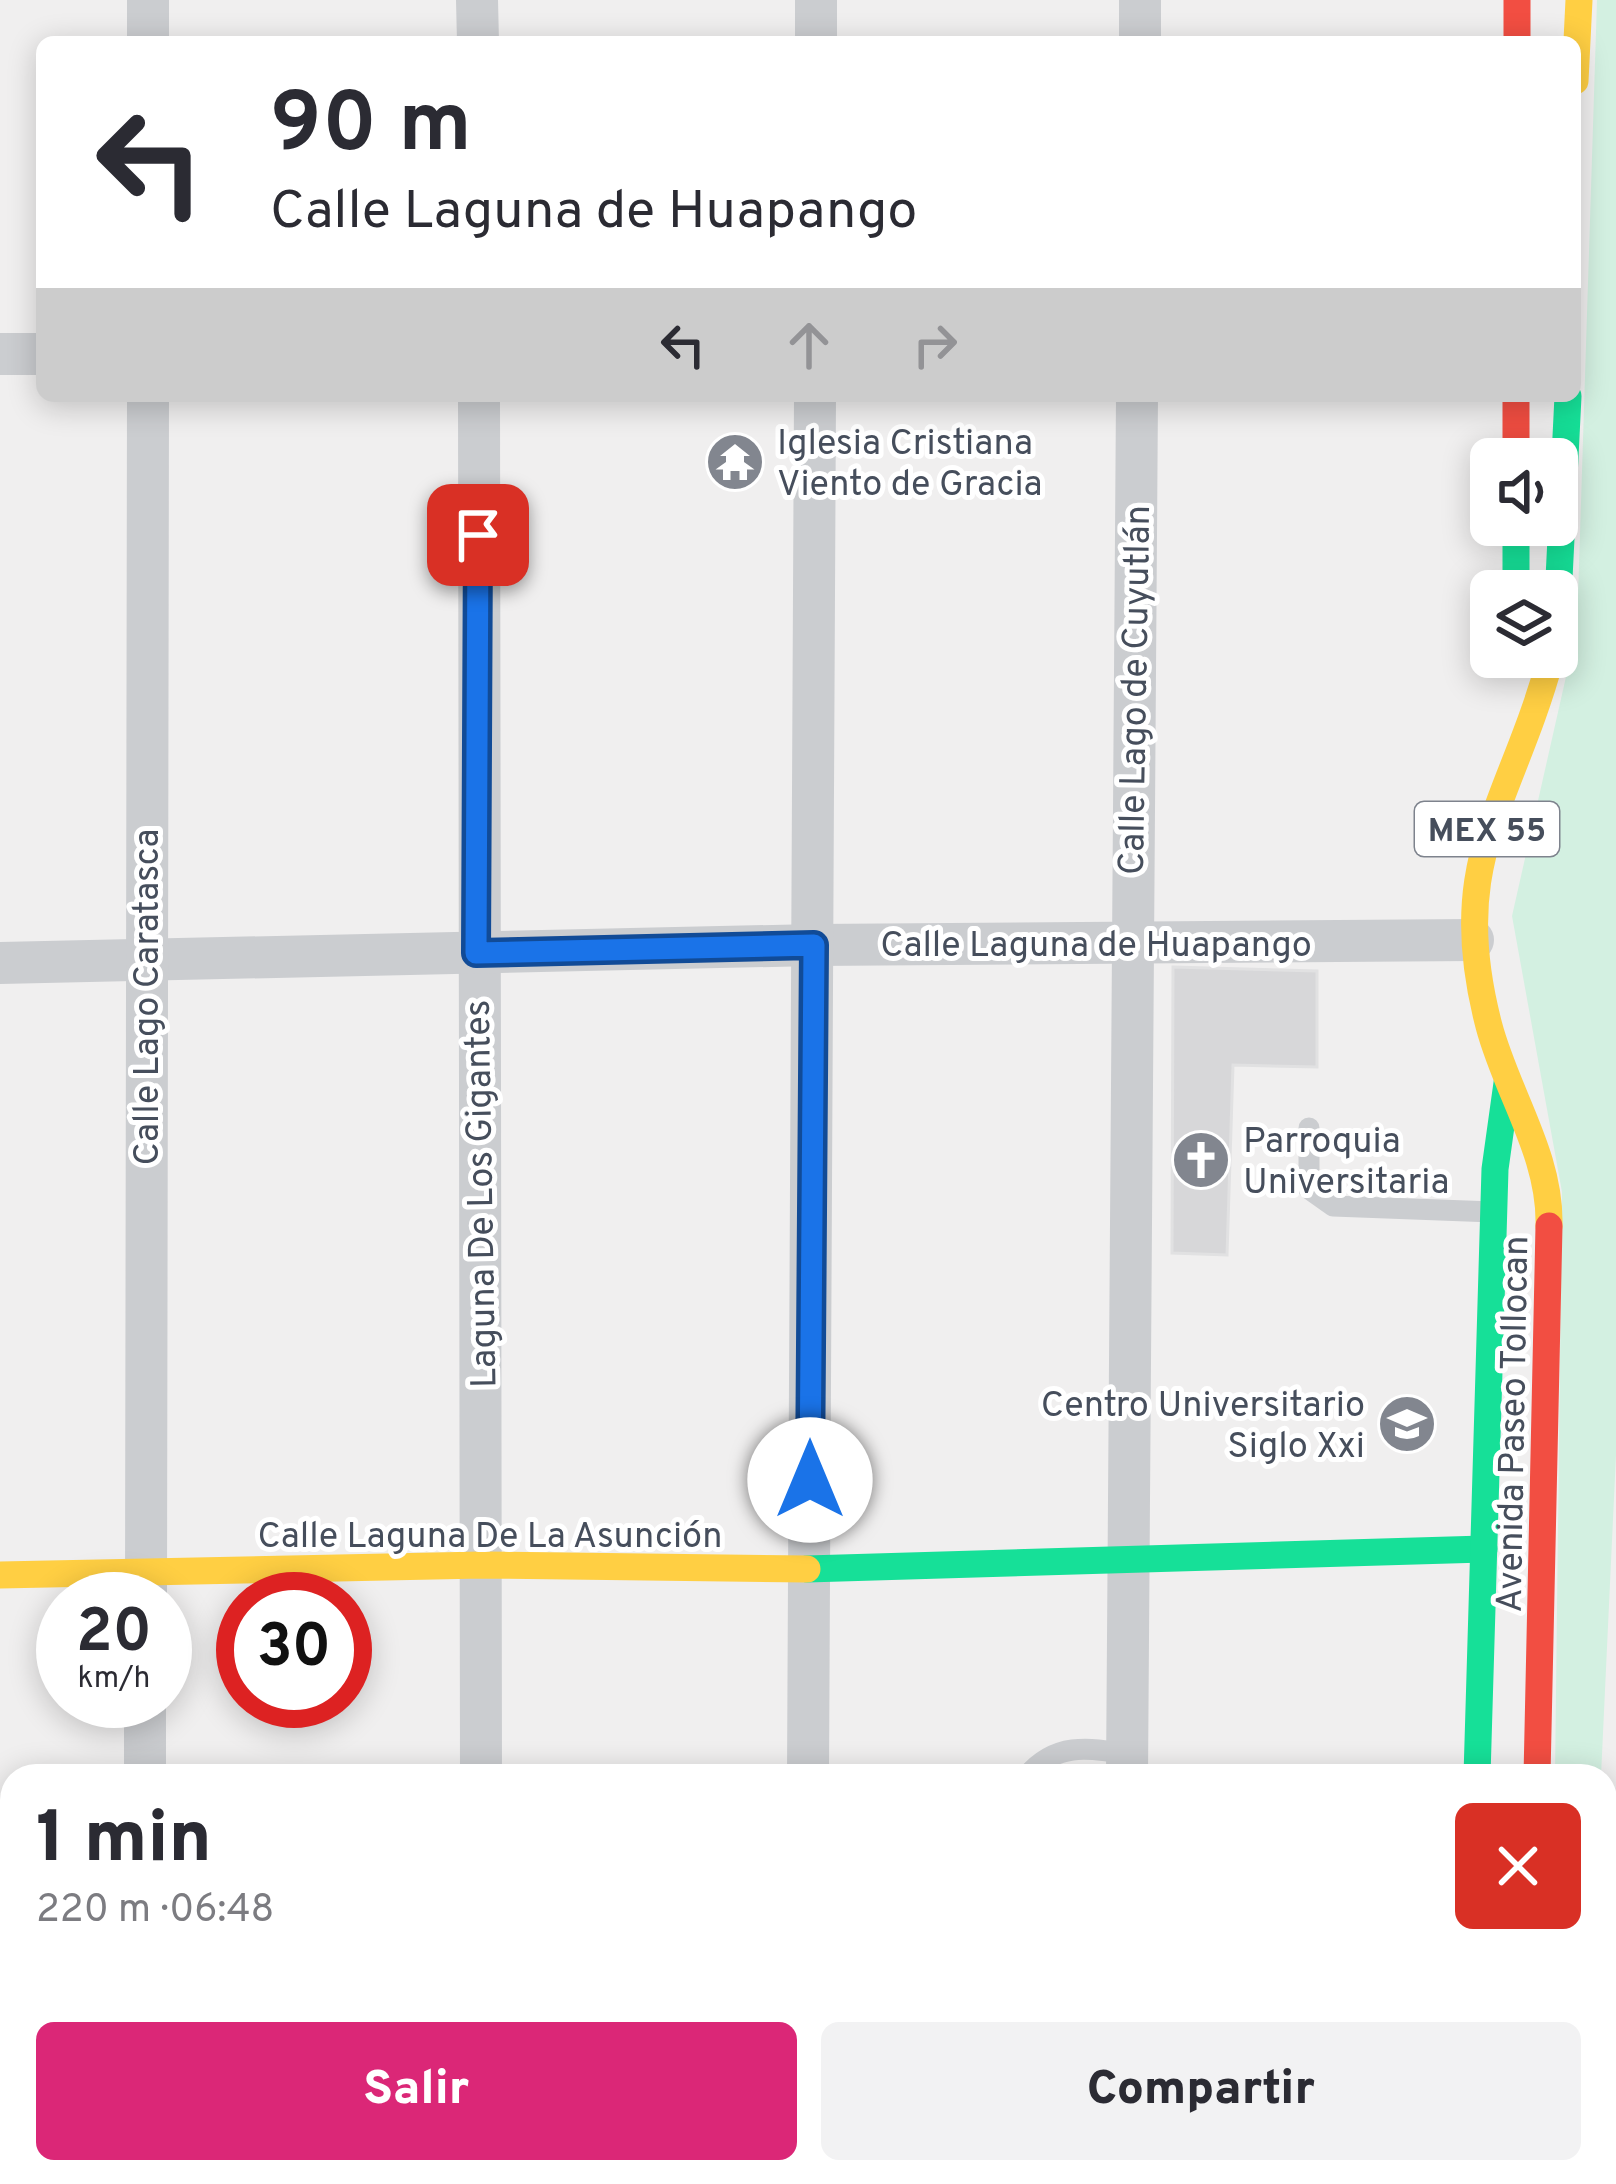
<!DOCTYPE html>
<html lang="es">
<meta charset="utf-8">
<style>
:root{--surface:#fff;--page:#f2f2f3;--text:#2b2b33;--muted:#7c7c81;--accent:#db2777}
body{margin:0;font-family:Overpass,sans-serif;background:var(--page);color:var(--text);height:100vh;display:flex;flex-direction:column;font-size:45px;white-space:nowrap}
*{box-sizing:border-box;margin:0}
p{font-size:39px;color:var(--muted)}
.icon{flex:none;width:66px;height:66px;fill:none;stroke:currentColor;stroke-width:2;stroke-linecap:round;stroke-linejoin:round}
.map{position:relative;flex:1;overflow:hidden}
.sheet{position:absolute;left:0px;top:1764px;width:1617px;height:420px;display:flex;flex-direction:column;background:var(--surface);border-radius:36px 36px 0 0;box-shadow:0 6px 30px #0003}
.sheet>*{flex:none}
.banner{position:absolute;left:36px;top:36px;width:1545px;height:366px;border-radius:18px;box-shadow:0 6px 30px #0003;background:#fff;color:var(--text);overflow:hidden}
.controls{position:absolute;left:1470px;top:438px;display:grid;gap:24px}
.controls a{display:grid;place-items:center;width:108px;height:108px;border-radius:18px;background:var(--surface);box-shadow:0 6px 30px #0003;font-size:60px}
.speed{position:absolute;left:36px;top:1572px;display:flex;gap:24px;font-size:60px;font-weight:700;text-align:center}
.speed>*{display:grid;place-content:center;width:156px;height:156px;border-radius:50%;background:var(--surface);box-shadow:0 6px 30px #0003;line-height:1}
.speed small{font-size:30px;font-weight:400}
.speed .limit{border:18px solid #d22;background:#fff;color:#111}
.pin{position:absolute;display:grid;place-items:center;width:102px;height:102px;color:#fff;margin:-51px;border-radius:24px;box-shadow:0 6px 18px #0006}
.me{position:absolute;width:132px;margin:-66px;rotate:0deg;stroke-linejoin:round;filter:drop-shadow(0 0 9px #0008)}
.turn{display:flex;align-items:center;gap:42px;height:252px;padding:0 36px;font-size:54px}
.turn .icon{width:156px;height:156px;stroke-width:2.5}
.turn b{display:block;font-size:84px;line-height:102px}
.lanes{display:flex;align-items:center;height:114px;padding:0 36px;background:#0003;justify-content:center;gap:60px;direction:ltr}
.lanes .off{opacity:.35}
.round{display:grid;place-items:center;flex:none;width:126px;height:126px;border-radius:18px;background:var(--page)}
.summary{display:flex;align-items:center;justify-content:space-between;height:204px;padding:0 36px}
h1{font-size:72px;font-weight:800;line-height:90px}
.button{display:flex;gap:24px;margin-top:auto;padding:24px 36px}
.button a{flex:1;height:138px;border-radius:18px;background:var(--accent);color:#fff;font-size:48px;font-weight:800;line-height:138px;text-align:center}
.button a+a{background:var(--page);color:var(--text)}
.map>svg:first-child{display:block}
.green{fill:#d3f0e1}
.building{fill:#d7d7d9;stroke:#e1e1e2;stroke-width:3}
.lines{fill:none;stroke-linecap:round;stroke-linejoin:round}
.lane{stroke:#cbcdd0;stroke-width:21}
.street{stroke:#cbcdd0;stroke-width:42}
.fast{stroke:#16e098;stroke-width:27}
.slow{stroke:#ffcf43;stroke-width:27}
.jam{stroke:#f24e42;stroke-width:27}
.route-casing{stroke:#114b97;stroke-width:30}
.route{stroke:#1a73e8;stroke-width:21}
.labels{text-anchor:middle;stroke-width:10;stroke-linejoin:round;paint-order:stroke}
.shield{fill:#fff;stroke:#7e838d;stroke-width:3}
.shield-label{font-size:33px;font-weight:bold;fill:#464e5c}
.poi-label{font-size:36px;fill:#464e5c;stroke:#fff;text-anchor:start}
.street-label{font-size:36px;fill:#464e5c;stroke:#fff}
</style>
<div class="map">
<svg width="1616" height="2184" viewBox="0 0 1616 2184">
<rect width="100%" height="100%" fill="#f0efef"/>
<!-- green -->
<path class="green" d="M 1597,0 L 1616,0 L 1616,1455 L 1601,1776 L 1555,1776 L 1562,1192 L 1512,916 L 1577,628 Z"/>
<!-- building -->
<path class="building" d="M 1173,967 L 1317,971 L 1317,1067 L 1233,1065 L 1227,1255 L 1172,1253 Z"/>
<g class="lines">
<!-- lane -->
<g class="lane">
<path d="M 1309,1128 L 1309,1189 L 1333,1206 L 1493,1212"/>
<path d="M 1027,1776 C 1055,1743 1087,1747 1127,1754"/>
</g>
<!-- street -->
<g class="street">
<path d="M 477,0 L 478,42"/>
<path d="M 148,42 L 148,0"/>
<path d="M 816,42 L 816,0"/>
<path d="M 1140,42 L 1140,0"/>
<path d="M 0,354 L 42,354"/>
<path d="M 479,396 L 481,1776"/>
<path d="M 0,963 L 814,945 L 1473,940"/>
<path d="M 146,1598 L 148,396"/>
<path d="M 145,1776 L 145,1701"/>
<path d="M 808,1776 L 815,396"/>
<path d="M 1127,1776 L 1137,396"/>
<path d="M 0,2157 L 12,2157"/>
<path d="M 144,2172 L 145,2184"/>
<path d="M 479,2172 L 479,2184"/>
<path d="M 807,2172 L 807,2184"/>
<path d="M 1126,2172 L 1126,2184"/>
</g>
<!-- fast -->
<g class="fast">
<path d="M 1516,525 L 1516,591"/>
<path d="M 1557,619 L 1568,396"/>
<path d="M 807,1569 L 1484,1549"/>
<path d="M 1477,1776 L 1495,1169 L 1507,1083"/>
<path d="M 1470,2172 L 1470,2184"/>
</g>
<!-- slow -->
<g class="slow">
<path d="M 1575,81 L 1579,0"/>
<path d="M 1549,1226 C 1551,1155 1507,1094 1489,1026 C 1445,859 1511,805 1551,657"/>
<path d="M 0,1575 L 482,1565 L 807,1569"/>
</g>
<!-- jam -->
<g class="jam">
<path d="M 1517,0 L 1517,42"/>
<path d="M 1516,396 L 1516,459"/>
<path d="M 1537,1776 L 1549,1226"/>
<path d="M 1616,2022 L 1616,2184"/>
<path d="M 1526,2172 L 1526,2184"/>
</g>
</g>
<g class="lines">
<!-- route casing -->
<g class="route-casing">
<path id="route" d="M 478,535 L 476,953 L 814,945 L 810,1480"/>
</g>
<!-- route -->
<use href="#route" class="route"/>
</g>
<!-- icons -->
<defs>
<g id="temple-disc" transform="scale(3)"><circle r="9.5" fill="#82868f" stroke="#fff"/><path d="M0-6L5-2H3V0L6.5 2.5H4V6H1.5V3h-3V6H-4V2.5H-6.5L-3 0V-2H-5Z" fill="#fff"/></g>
<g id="church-disc" transform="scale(3)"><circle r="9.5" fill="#82868f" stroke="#fff"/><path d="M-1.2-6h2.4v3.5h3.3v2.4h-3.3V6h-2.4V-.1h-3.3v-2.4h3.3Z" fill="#fff"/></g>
<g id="university-disc" transform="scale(3)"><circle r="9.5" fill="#82868f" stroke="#fff"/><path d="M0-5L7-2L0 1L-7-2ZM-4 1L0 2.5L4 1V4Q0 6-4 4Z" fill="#fff"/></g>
</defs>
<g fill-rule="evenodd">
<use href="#temple-disc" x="735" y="462"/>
<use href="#church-disc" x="1201" y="1160"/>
<use href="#university-disc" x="1407" y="1424"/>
</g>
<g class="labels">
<!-- shield labels -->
<rect class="shield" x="1415" y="802" width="144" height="54" rx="9"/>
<g class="shield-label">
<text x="1487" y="841">MEX 55</text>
</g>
<!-- poi labels -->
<g class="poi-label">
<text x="777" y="454">Iglesia Cristiana<tspan x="777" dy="41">Viento de Gracia</tspan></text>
<text x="1243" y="1152">Parroquia<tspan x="1243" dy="41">Universitaria</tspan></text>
<text x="1365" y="1416" text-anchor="end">Centro Universitario<tspan x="1365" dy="41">Siglo Xxi</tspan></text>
</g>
<!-- street labels -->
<g class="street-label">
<text transform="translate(1133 690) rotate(-89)" y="13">Calle Lago de Cuyutlán</text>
<text x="1096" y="956">Calle Laguna de Huapango</text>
<text transform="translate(145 997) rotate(-90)" y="13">Calle Lago Caratasca</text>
<text transform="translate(479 1194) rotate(-91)" y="13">Laguna De Los Gigantes</text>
<text transform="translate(1511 1424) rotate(-89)" y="13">Avenida Paseo Tollocan</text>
<text x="490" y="1547">Calle Laguna De La Asunción</text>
</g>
</g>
</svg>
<div class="controls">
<a><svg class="icon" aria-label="sound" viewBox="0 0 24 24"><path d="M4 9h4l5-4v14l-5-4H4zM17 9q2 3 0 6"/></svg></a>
<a><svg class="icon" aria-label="layers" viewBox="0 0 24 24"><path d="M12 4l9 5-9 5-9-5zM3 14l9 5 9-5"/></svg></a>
</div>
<div class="speed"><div>20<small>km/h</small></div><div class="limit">30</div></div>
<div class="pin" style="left:478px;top:535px;background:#d93025"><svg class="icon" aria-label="arrive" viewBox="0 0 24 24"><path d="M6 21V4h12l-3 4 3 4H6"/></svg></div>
<svg class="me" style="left:810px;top:1480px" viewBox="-20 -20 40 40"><circle r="19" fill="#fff"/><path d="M0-13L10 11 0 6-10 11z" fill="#1a73e8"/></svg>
<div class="banner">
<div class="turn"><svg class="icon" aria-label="left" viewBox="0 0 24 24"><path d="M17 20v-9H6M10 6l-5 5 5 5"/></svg><div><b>90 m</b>Calle Laguna de Huapango</div></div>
<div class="lanes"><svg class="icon" aria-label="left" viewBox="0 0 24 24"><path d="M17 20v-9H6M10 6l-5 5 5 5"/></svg><svg class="icon off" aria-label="ahead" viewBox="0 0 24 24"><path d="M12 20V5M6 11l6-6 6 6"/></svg><svg class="icon off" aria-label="right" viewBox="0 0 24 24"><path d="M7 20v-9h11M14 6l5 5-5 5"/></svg></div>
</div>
<section class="sheet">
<div class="summary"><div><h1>1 min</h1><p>220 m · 06:48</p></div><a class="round" style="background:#d93025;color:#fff"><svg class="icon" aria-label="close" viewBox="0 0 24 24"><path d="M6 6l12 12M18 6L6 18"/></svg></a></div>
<div class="button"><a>Salir</a><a>Compartir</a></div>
</section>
</div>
